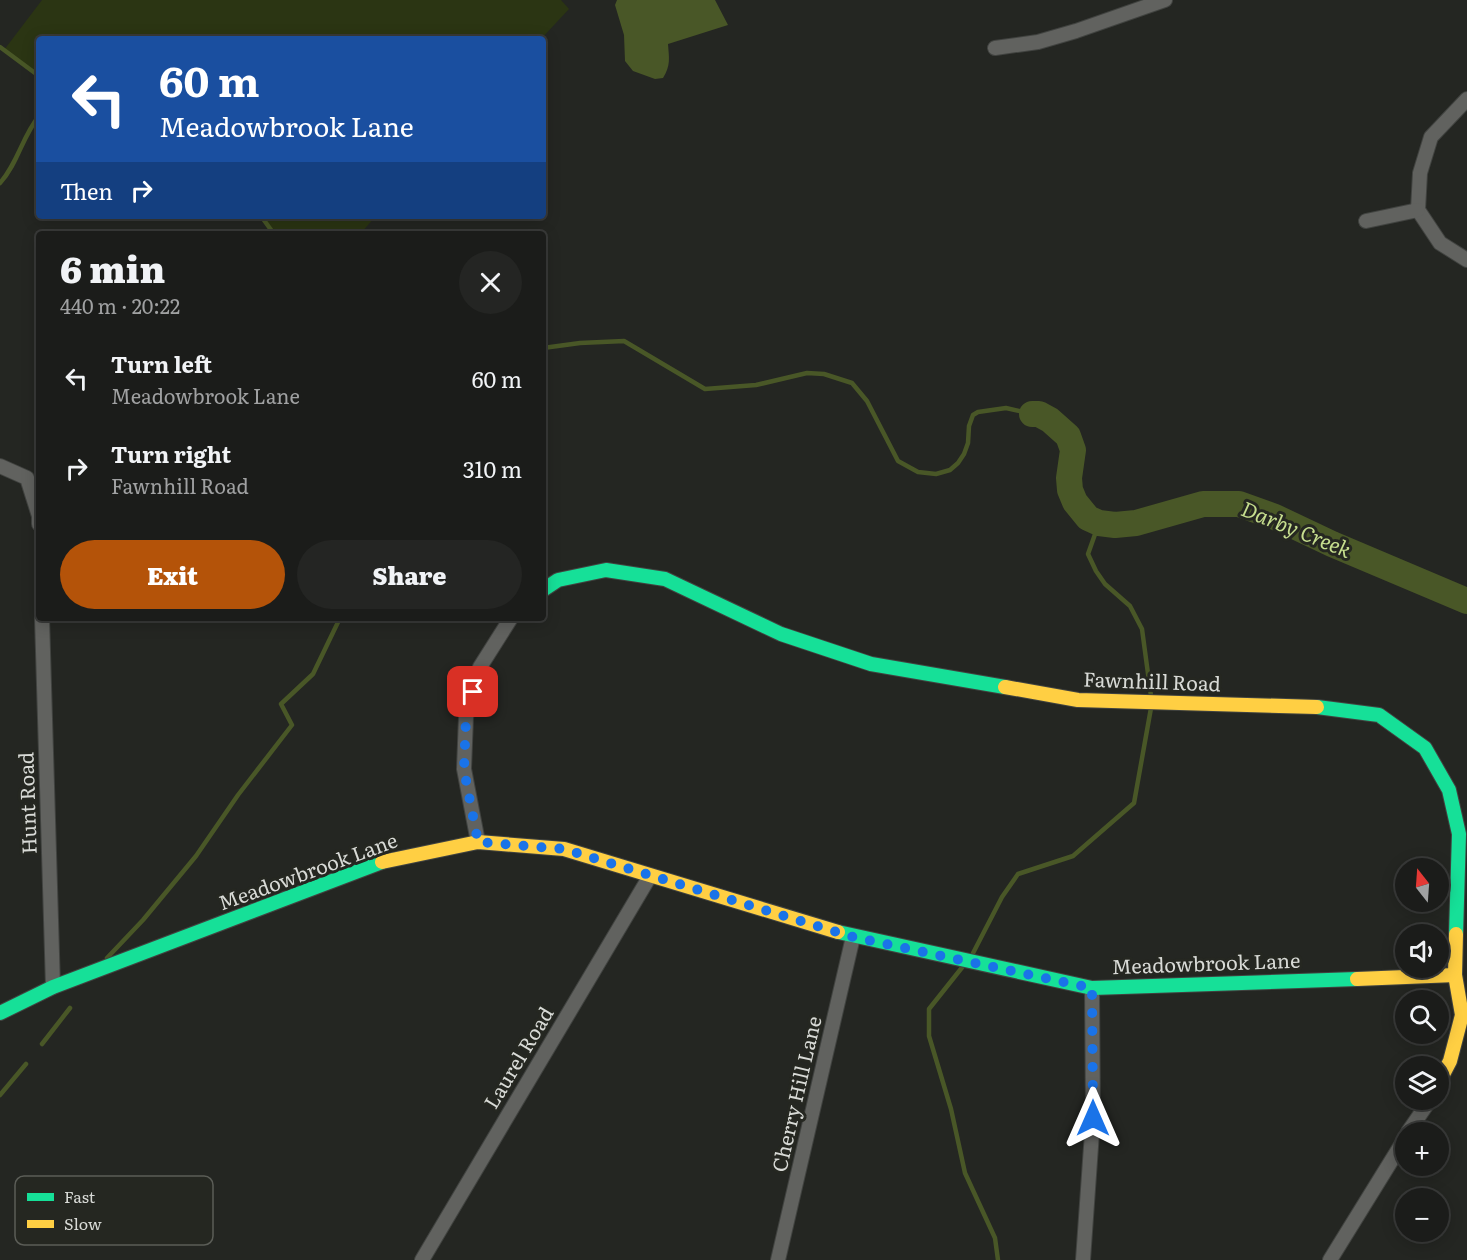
<!DOCTYPE html>
<meta charset="utf-8">
<style>
:root{--surface:#1b1c1a;--page:#242523;--text:#f1f3f6;--muted:#a0a1a2;--line:#393a39;--accent:#b45309}
body{margin:0;font-family:Literata,serif;background:var(--page);color:var(--text);height:100vh;display:flex;flex-direction:column;font-size:22px;white-space:nowrap}
*{box-sizing:border-box;margin:0}
p{font-size:20px;color:var(--muted)}
.icon{flex:none;width:33px;height:33px;fill:none;stroke:currentColor;stroke-width:2;stroke-linecap:round;stroke-linejoin:round}
.map{position:relative;flex:1;overflow:hidden}
.panel{position:absolute;left:36px;top:231px;width:510px;height:390px;display:flex;flex-direction:column;background:var(--surface);border-radius:6px;box-shadow:0 3px 15px #0003,0 0 0 2px var(--line)}
.panel>*{flex:none}
.guide{position:absolute;left:36px;top:36px;width:510px;height:183px;border-radius:6px;box-shadow:0 3px 15px #0003,0 0 0 2px var(--line);background:#1a4fa0;color:#fff;overflow:hidden}
.needle{width:39px;rotate:343deg}
.buttons{position:absolute;left:1395px;top:858px;display:grid;gap:12px}
.buttons a{display:grid;place-items:center;width:54px;height:54px;border-radius:50%;background:var(--surface);box-shadow:0 3px 15px #0003,0 0 0 2px var(--line);font-size:30px}
.pin{position:absolute;display:grid;place-items:center;width:51px;height:51px;color:#fff;margin:-26px;border-radius:12px;box-shadow:0 3px 9px #0006}
.me{position:absolute;width:66px;margin:-33px;rotate:0deg;stroke-linejoin:round;filter:drop-shadow(0 0 4px #0008)}
.turn{display:flex;align-items:center;gap:21px;height:126px;padding:0 24px;font-size:27px}
.turn .icon{width:78px;height:78px;stroke-width:2.5}
.turn b{display:block;font-size:42px;line-height:51px}
.then{display:flex;align-items:center;height:57px;padding:0 24px;background:#0003;gap:12px;font-size:22px}
.round{display:grid;place-items:center;flex:none;width:63px;height:63px;border-radius:32px;background:var(--page)}
.head{display:flex;align-items:center;justify-content:space-between;height:102px;padding:0 24px}
h1{font-size:36px;font-weight:800;line-height:45px}
.button{display:flex;gap:12px;margin-top:auto;padding:12px 24px}
.button a{flex:1;height:69px;border-radius:36px;background:var(--accent);color:#fff;font-size:24px;font-weight:800;line-height:69px;text-align:center}
.button a+a{background:var(--page);color:var(--text)}
ul{padding:0;list-style:none}
li{display:flex;align-items:center;gap:18px;height:90px;padding:0 24px}
li div{flex:1}
li b{display:block;font-size:22px}
li em{font-style:normal}
.map>svg:first-child{display:block}
.green{fill:#2b3513}
.water{fill:#495727}
.lines{fill:none;stroke-linecap:round;stroke-linejoin:round}
.stream{stroke:#495727;stroke-width:4.5}
.river{stroke:#495727;stroke-width:26}
.street-casing{stroke:#414340;stroke-width:16}
.fast-casing{stroke:#414340;stroke-width:16}
.slow-casing{stroke:#414340;stroke-width:16}
.street{stroke:#61625f;stroke-width:14}
.fast{stroke:#16e098;stroke-width:14}
.slow{stroke:#ffcf43;stroke-width:14}
.route{stroke:#1a73e8;stroke-width:10;stroke-dasharray:0 18}
.labels{text-anchor:middle;stroke-width:6;stroke-linejoin:round;paint-order:stroke}
.street-label{font-size:20px;fill:#d8dad6;stroke:#252721}
.water-label{font-size:21px;font-style:italic;fill:#c6de8e;stroke:#252721}
.key{fill:#252721;stroke:#5b5d57;stroke-width:1.5}
.key-label{font-size:16px;fill:#d8dad6}
</style>
<div class="map">
<svg width="1467" height="1260" viewBox="0 0 1467 1260">
<rect width="100%" height="100%" fill="#242622"/>
<!-- green -->
<g class="green">
<path d="M 42,0 L 561,0 L 569,9 L 541,39 L 39,39 L 39,76 L 4,50 Z"/>
<path d="M 261,216 L 376,216 L 360,234 L 274,234 Z"/>
</g>
<!-- water -->
<path class="water" d="M 617,0 L 715,0 L 728,25 L 668,44 C 669,58 671,65 663,78 L 655,79 L 633,71 L 625,61 L 624,35 L 615,5 Z"/>
<g class="lines">
<!-- stream -->
<g class="stream">
<path d="M 0,47 L 39,76"/>
<path d="M 0,183 C 18,163 22,137 39,116"/>
<path d="M 261,216 L 274,234"/>
<path d="M 543,348 L 580,343 L 624,341 L 705,389 L 756,385 L 807,373 L 824,374 L 852,383 L 867,401 L 898,461 L 918,472 L 936,474 L 950,470 L 958,463 L 964,454 L 968,443 L 969,426 L 973,415 L 978,412 L 1006,408 L 1032,414"/>
<path d="M 1099,523 L 1088,554 L 1096,571 L 1105,584 L 1130,606 L 1142,629 L 1151,696"/>
<path d="M 971,957 L 1002,897 L 1018,874 L 1073,856 L 1134,803 L 1151,708"/>
<path d="M 107,958 L 143,920 L 196,856 L 238,795 L 292,725 L 281,704 L 313,674 L 340,618"/>
<path d="M 964,965 L 929,1009 L 929,1036 L 951,1109 L 965,1173 L 995,1238 L 998,1260"/>
<path d="M 42,1044 L 70,1008"/>
<path d="M 0,1095 L 26,1064"/>
</g>
<!-- river -->
<path class="river" d="M 1032,414 L 1039,414 L 1050,420 L 1068,436 L 1073,450 L 1069,478 L 1070,490 L 1075,502 L 1088,518 L 1099,523 L 1115,525 L 1136,523 L 1203,504 L 1239,504 L 1275,517 L 1332,544 L 1467,601"/>
<!-- street casing -->
<g class="street-casing">
<g id="street">
<path d="M 995,48 L 1038,42 L 1076,31 L 1165,0"/>
<path d="M 1467,99 L 1431,137 L 1420,173 L 1418,210 L 1440,243 L 1467,260"/>
<path d="M 1366,221 L 1418,210"/>
<path d="M 0,466 L 27,478 L 39,516 L 39,524"/>
<path d="M 42,618 L 53,987"/>
<path d="M 478,842 L 464,769 L 466,717 L 480,667 L 511,618"/>
<path d="M 1408,1132 L 1430,1100"/>
<path d="M 422,1260 L 650,876"/>
<path d="M 778,1260 L 853,937"/>
<path d="M 1083,1260 L 1093,1118 L 1092,988"/>
<path d="M 1330,1260 L 1406,1137"/>
</g>
</g>
<!-- fast casing -->
<g class="fast-casing">
<g id="fast">
<path d="M 543,590 L 558,580 L 606,570 L 665,579 L 781,634 L 871,664 L 1005,687"/>
<path d="M 1317,707 L 1379,715 L 1425,748 L 1449,790 L 1459,834 L 1456,934"/>
<path d="M 838,932 L 1092,988 L 1357,979"/>
<path d="M 0,1013 L 53,987 L 382,862"/>
</g>
</g>
<!-- slow casing -->
<g class="slow-casing">
<g id="slow">
<path d="M 1005,687 L 1078,700 L 1317,707"/>
<path d="M 382,862 L 478,842 L 564,849 L 838,932"/>
<path d="M 1357,979 L 1455,975"/>
<path d="M 1438,1084 L 1450,1061 L 1462,1015 L 1455,975 L 1456,934"/>
</g>
</g>
<!-- street -->
<use href="#street" class="street"/>
<!-- fast -->
<use href="#fast" class="fast"/>
<!-- slow -->
<use href="#slow" class="slow"/>
</g>
<g class="lines">
<!-- route -->
<path class="route" d="M 473,692 L 466,717 L 464,770 L 478,842 L 564,849 L 853,937 L 1092,988 L 1093,1118"/>
</g>
<g class="labels">
<!-- street labels -->
<g class="street-label">
<text transform="translate(1152 682) rotate(2)" y="7">Fawnhill Road</text>
<text transform="translate(28 803) rotate(-92)" y="7">Hunt Road</text>
<text transform="translate(308 872) rotate(-20)" y="7">Meadowbrook Lane</text>
<text transform="translate(1206 964) rotate(-2)" y="7">Meadowbrook Lane</text>
<text transform="translate(519 1058) rotate(-59)" y="7">Laurel Road</text>
<text transform="translate(797 1094) rotate(-77)" y="7">Cherry Hill Lane</text>
</g>
<!-- water labels -->
<g class="water-label">
<text transform="translate(1296 530) rotate(22)" y="7">Darby Creek</text>
</g>
</g>
<!-- legend -->
<rect x="15" y="1176" width="198" height="69" rx="9" class="key"/>
<rect x="27" y="1193" width="27" height="8" fill="#16e098"/>
<rect x="27" y="1220" width="27" height="8" fill="#ffcf43"/>
<g class="key-label">
<text x="64" y="1203">Fast</text>
<text x="64" y="1230">Slow</text>
</g>
</svg>
<div class="buttons">
<a><svg class="needle" viewBox="-14 -14 28 28"><path d="M0-13l5 13h-10z" fill="#e53935"/><path d="M0 13l5-13h-10z" fill="#a0a1a2"/></svg></a>
<a><svg class="icon" aria-label="sound" viewBox="0 0 24 24"><path d="M4 9h4l5-4v14l-5-4H4zM17 9q2 3 0 6"/></svg></a>
<a><svg class="icon" aria-label="search" viewBox="0 0 24 24"><circle cx="10" cy="10" r="6"/><path d="M15 15l6 6"/></svg></a>
<a><svg class="icon" aria-label="layers" viewBox="0 0 24 24"><path d="M12 4l9 5-9 5-9-5zM3 14l9 5 9-5"/></svg></a>
<a>+</a>
<a>−</a>
</div>
<div class="pin" style="left:473px;top:692px;background:#d93025"><svg class="icon" aria-label="arrive" viewBox="0 0 24 24"><path d="M6 21V4h12l-3 4 3 4H6"/></svg></div>
<svg class="me" style="left:1093px;top:1118px" viewBox="-20 -20 40 40"><path d="M0-17L14 15 0 8-14 15z" fill="#1a73e8" stroke="#fff" stroke-width="4"/></svg>
<div class="guide">
<div class="turn"><svg class="icon" aria-label="left" viewBox="0 0 24 24"><path d="M17 20v-9H6M10 6l-5 5 5 5"/></svg><div><b>60 m</b>Meadowbrook Lane</div></div>
<div class="then">Then<svg class="icon" aria-label="right" viewBox="0 0 24 24"><path d="M7 20v-9h11M14 6l5 5-5 5"/></svg></div>
</div>
<section class="panel">
<div class="head"><div><h1>6 min</h1><p>440 m · 20:22</p></div><a class="round"><svg class="icon" aria-label="close" viewBox="0 0 24 24"><path d="M6 6l12 12M18 6L6 18"/></svg></a></div>
<ul>
<li><svg class="icon" aria-label="left" viewBox="0 0 24 24"><path d="M17 20v-9H6M10 6l-5 5 5 5"/></svg><div><b>Turn left</b><p>Meadowbrook Lane</p></div><em>60 m</em></li>
<li><svg class="icon" aria-label="right" viewBox="0 0 24 24"><path d="M7 20v-9h11M14 6l5 5-5 5"/></svg><div><b>Turn right</b><p>Fawnhill Road</p></div><em>310 m</em></li>
</ul>
<div class="button"><a>Exit</a><a>Share</a></div>
</section>
</div>
